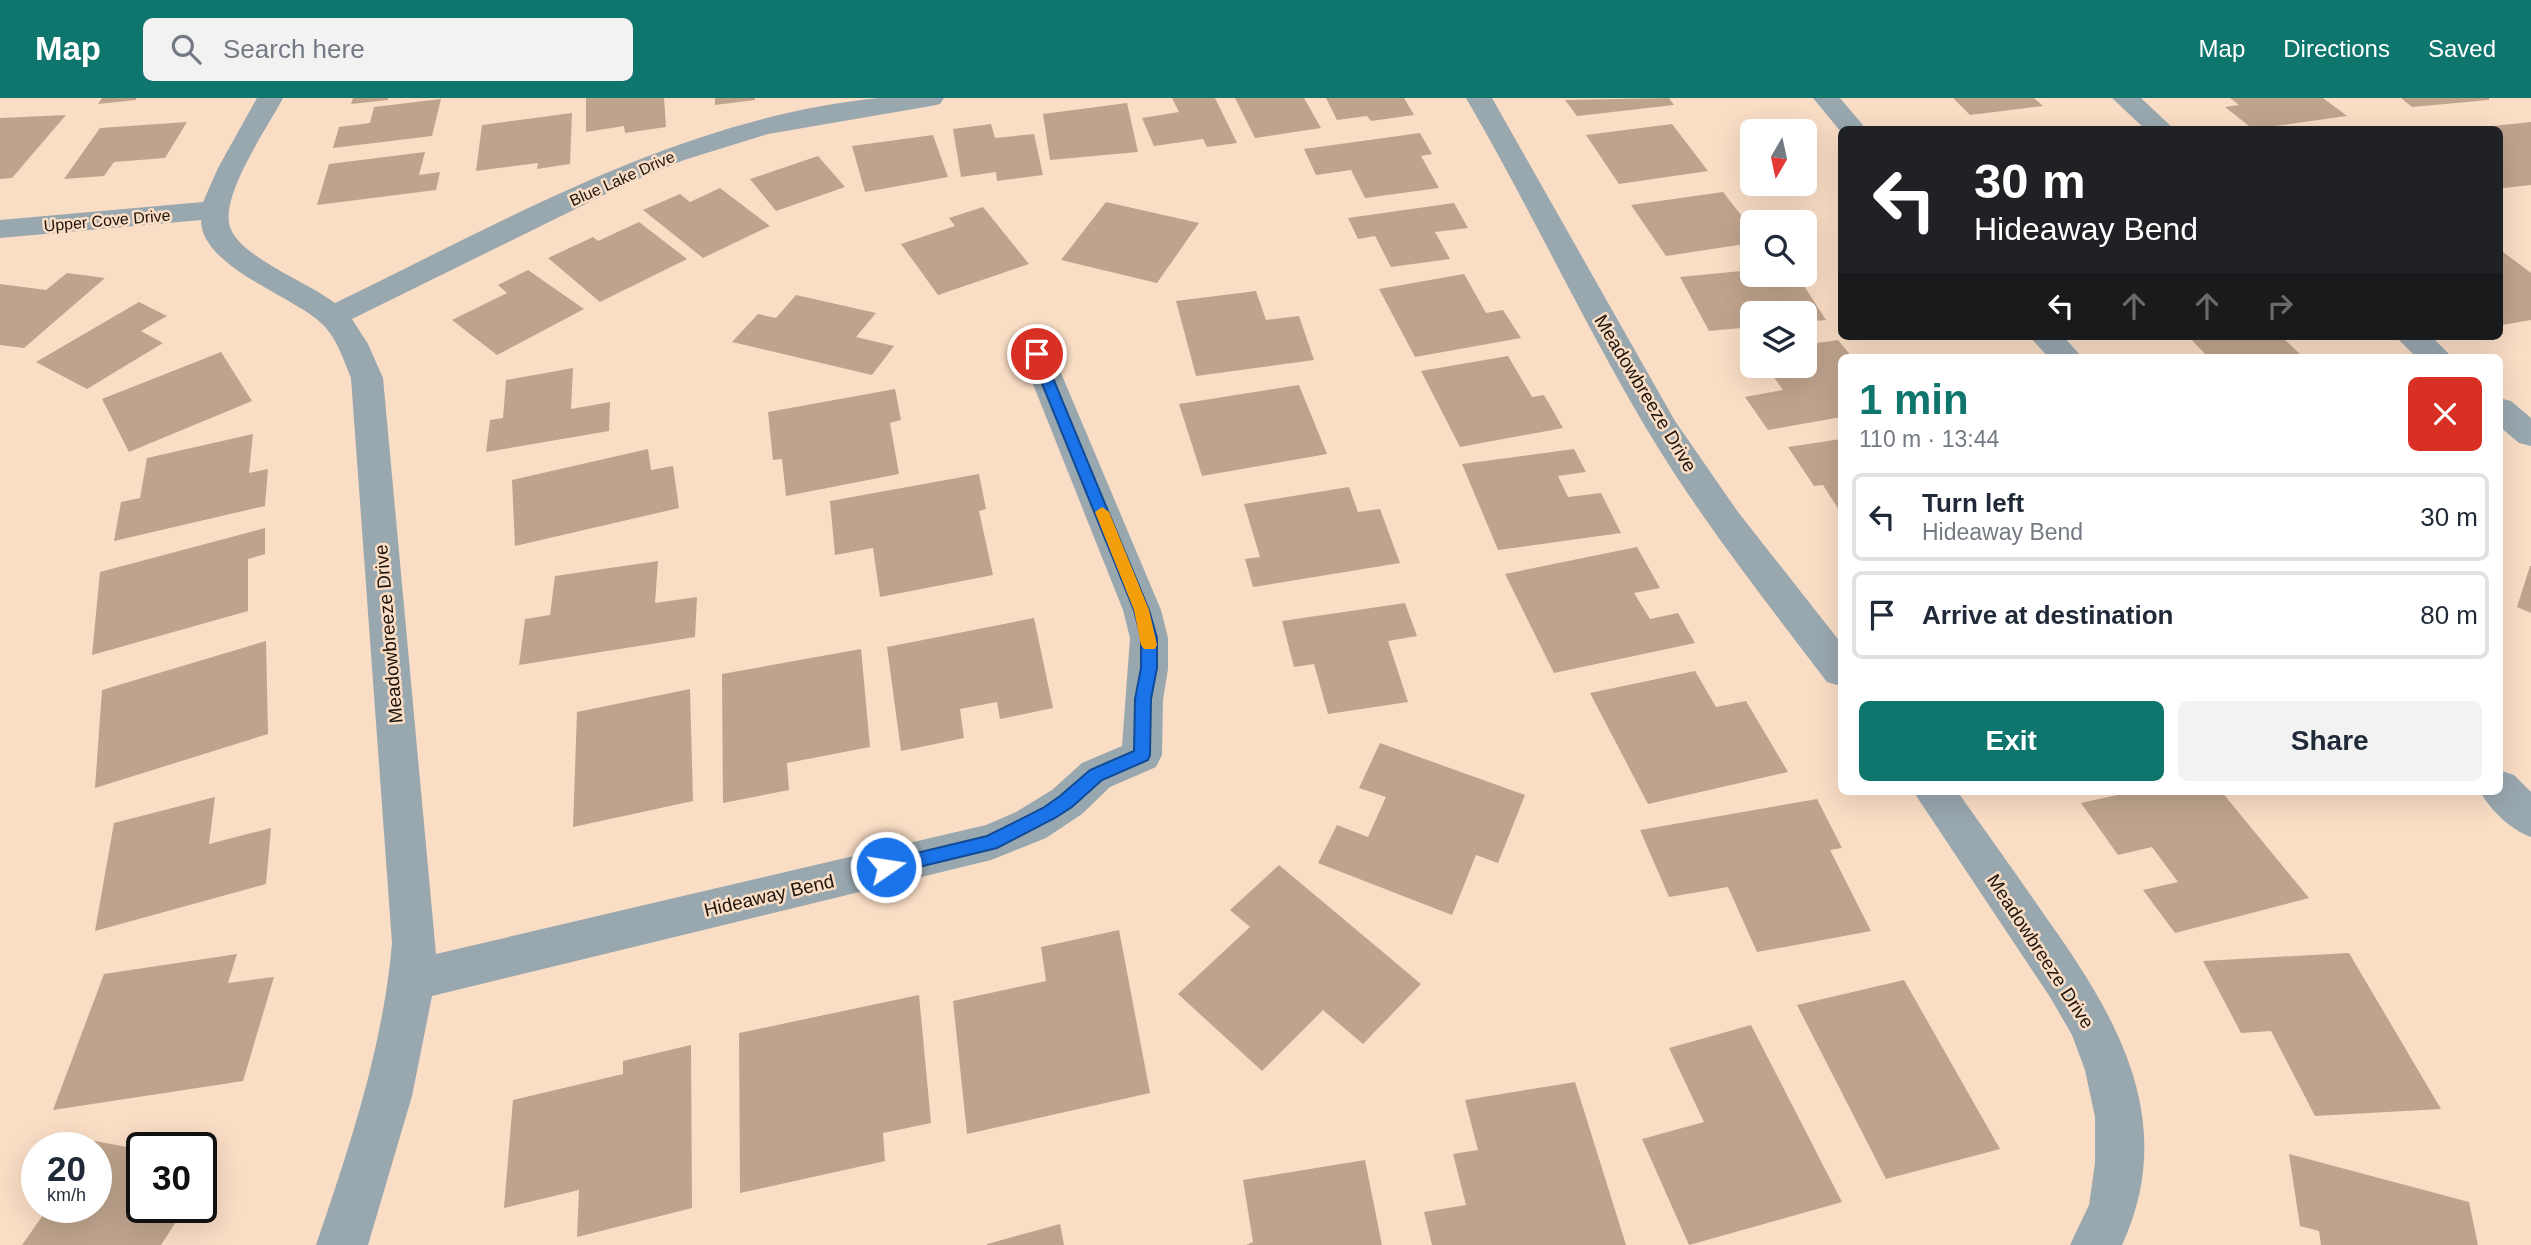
<!DOCTYPE html>
<meta charset="utf-8">
<style>
:root{--surface:#fff;--page:#f2f2f3;--text:#1f2937;--muted:#747a83;--line:#e0e1e3;--accent:#0f766e}
body{margin:0;font-family:Helvetica,sans-serif;background:var(--page);color:var(--text);height:100vh;display:flex;flex-direction:column;font-size:26px;white-space:nowrap}
*{box-sizing:border-box;margin:0}
p{font-size:23px;color:var(--muted)}
.icon{flex:none;width:38px;height:38px;fill:none;stroke:currentColor;stroke-width:2;stroke-linecap:round;stroke-linejoin:round}
.map{position:relative;flex:1;overflow:hidden}
.drawer{position:absolute;left:1838px;top:256px;width:665px;height:441px;display:flex;flex-direction:column;background:var(--surface);border-radius:10px;box-shadow:0 7px 28px #0002}
.drawer>*{flex:none}
.hud{position:absolute;left:1838px;top:28px;width:665px;height:214px;border-radius:10px;box-shadow:0 7px 28px #0002;background:#202124;color:#fff;overflow:hidden}
.needle{width:46px;rotate:189deg}
.controls{position:absolute;left:1740px;top:21px;display:grid;gap:14px}
.controls a{display:grid;place-items:center;width:77px;height:77px;border-radius:10px;background:var(--surface);box-shadow:0 7px 28px #0002;font-size:35px}
.speed{position:absolute;left:21px;top:1034px;display:flex;gap:14px;font-size:35px;font-weight:700;text-align:center}
.speed>*{display:grid;place-content:center;width:91px;height:91px;border-radius:50%;background:var(--surface);box-shadow:0 7px 28px #0002;line-height:1}
.speed small{font-size:18px;font-weight:400}
.speed .limit{border:4px solid #111;border-radius:10px;background:#fff;color:#111}
.pin{position:absolute;display:grid;place-items:center;width:60px;height:60px;color:#fff;margin:-30px;border:4px solid #fff;border-radius:50%;box-shadow:0 2px 7px #0007}
.me{position:absolute;width:77px;margin:-38px;rotate:77deg;stroke-linejoin:round;filter:drop-shadow(0 0 5px #0008)}
.turn{display:flex;align-items:center;gap:24px;height:147px;padding:0 21px;font-size:32px}
.turn .icon{width:91px;height:91px;stroke-width:2.5}
.turn b{display:block;font-size:49px;line-height:60px}
.lanes{display:flex;align-items:center;height:66px;padding:0 21px;background:#0003;justify-content:center;gap:35px;direction:ltr}
.lanes .off{opacity:.35}
.round{display:grid;place-items:center;flex:none;width:74px;height:74px;border-radius:10px;background:var(--page)}
.overview{display:flex;align-items:center;justify-content:space-between;height:119px;padding:0 21px}
h1{font-size:42px;font-weight:700;line-height:52px;color:var(--accent)}
.action{display:flex;gap:14px;margin-top:auto;padding:14px 21px}
.action a{flex:1;height:80px;border-radius:10px;background:var(--accent);color:#fff;font-size:28px;font-weight:700;line-height:80px;text-align:center}
.action a+a{background:var(--page);color:var(--text)}
ul{padding:0;list-style:none}
li{display:flex;align-items:center;gap:21px;height:88px;margin:0 14px 10px;padding:0 7px;border:4px solid var(--line);border-radius:10px}
li div{flex:1}
li b{display:block;font-size:26px}
li em{font-style:normal}
header{display:flex;align-items:center;gap:42px;box-sizing:border-box;height:98px;padding:0 35px;background:var(--accent);color:#fff}
header strong{font-size:33px}
nav{display:flex;gap:38px;margin-inline-start:auto;font-size:24px}
.search{width:490px;height:63px;background:var(--page);display:flex;align-items:center;gap:18px;box-sizing:border-box;padding:0 24px;border-radius:10px;color:var(--muted);font-size:26px}
.map>svg:first-child{display:block}
.building{fill:#bfa48d}
.lines{fill:none;stroke-linecap:round;stroke-linejoin:round}
.minor{fill:#99a7af;fill-rule:evenodd}
.tertiary{fill:#99a7af;fill-rule:evenodd}
.route{fill:#1a73e8;stroke:#114b97;stroke-width:2}
.slow{fill:#f59e0b}
.labels{text-anchor:middle;stroke-width:5;stroke-linejoin:round;paint-order:stroke}
.far-street-label{font-size:16px;fill:#1e140c;stroke:#f9ddc5}
.street-label{font-size:19px;fill:#1e140c;stroke:#f9ddc5}
</style>
<header>
<strong>Map</strong>
<div class="search"><svg class="icon" aria-label="search" viewBox="0 0 24 24"><circle cx="10" cy="10" r="6"/><path d="M15 15l6 6"/></svg>Search here</div>
<nav><a>Map</a><a>Directions</a><a>Saved</a></nav>
</header>
<div class="map">
<svg width="2531" height="1147" viewBox="0 0 2531 1147">
<rect width="100%" height="100%" fill="#f9ddc5"/>
<!-- building -->
<g class="building">
<path d="M 102,0 L 136,0 L 136,2 L 98,6 Z"/>
<path d="M 353,0 L 388,0 L 388,2 L 351,6 Z"/>
<path d="M 586,0 L 664,0 L 666,29 L 625,35 L 624,28 L 586,34 Z"/>
<path d="M 715,0 L 755,0 L 755,2 L 715,7 Z"/>
<path d="M 1172,0 L 1215,0 L 1237,45 L 1207,49 L 1203,41 L 1154,48 L 1142,20 L 1179,14 Z"/>
<path d="M 1235,0 L 1304,0 L 1321,30 L 1255,40 Z"/>
<path d="M 1326,0 L 1404,0 L 1414,17 L 1371,23 L 1367,18 L 1337,22 Z"/>
<path d="M 1669,0 L 1674,7 L 1577,18 L 1565,2 Z"/>
<path d="M 1953,0 L 2034,0 L 2043,8 L 1970,17 Z"/>
<path d="M 2230,0 L 2323,0 L 2347,18 L 2253,31 L 2225,9 L 2239,7 Z"/>
<path d="M 2401,0 L 2489,0 L 2489,2 L 2412,9 Z"/>
<path d="M 441,1 L 432,38 L 333,50 L 339,29 L 370,25 L 374,9 Z"/>
<path d="M 1127,5 L 1138,54 L 1050,62 L 1043,16 Z"/>
<path d="M 572,15 L 570,66 L 537,71 L 538,65 L 476,73 L 482,27 Z"/>
<path d="M 66,17 L 12,80 L 0,81 L 0,20 Z"/>
<path d="M 187,24 L 165,60 L 114,64 L 104,78 L 64,81 L 100,30 Z"/>
<path d="M 2531,24 L 2531,87 L 2504,90 L 2499,86 L 2499,32 L 2475,30 Z"/>
<path d="M 991,26 L 995,40 L 1034,36 L 1043,77 L 997,83 L 996,74 L 961,79 L 953,31 Z"/>
<path d="M 1672,26 L 1708,73 L 1619,86 L 1586,37 Z"/>
<path d="M 1420,35 L 1432,56 L 1421,58 L 1439,90 L 1365,100 L 1351,72 L 1316,77 L 1304,51 Z"/>
<path d="M 933,37 L 948,79 L 865,94 L 852,48 Z"/>
<path d="M 425,54 L 419,77 L 440,74 L 436,92 L 317,107 L 329,66 Z"/>
<path d="M 818,58 L 845,89 L 776,113 L 750,81 Z"/>
<path d="M 720,90 L 770,128 L 703,160 L 643,112 L 680,96 L 690,104 Z"/>
<path d="M 1723,94 L 1752,131 L 1752,145 L 1666,158 L 1631,107 Z"/>
<path d="M 1106,104 L 1199,125 L 1157,185 L 1061,162 Z"/>
<path d="M 1454,105 L 1468,130 L 1435,134 L 1450,161 L 1391,169 L 1375,138 L 1358,141 L 1348,120 Z"/>
<path d="M 983,109 L 1029,166 L 938,197 L 901,146 L 955,128 L 949,120 Z"/>
<path d="M 639,124 L 687,161 L 600,204 L 548,160 L 593,139 L 598,143 Z"/>
<path d="M 2499,151 L 2531,175 L 2531,222 L 2502,227 L 2499,225 Z"/>
<path d="M 528,172 L 584,211 L 497,257 L 452,222 L 507,195 L 498,187 Z"/>
<path d="M 1752,172 L 1752,177 L 1797,177 L 1826,222 L 1804,224 L 1804,215 L 1752,215 L 1752,229 L 1709,233 L 1680,179 Z"/>
<path d="M 67,175 L 105,180 L 24,250 L 0,247 L 0,186 L 46,192 Z"/>
<path d="M 1464,176 L 1486,215 L 1503,212 L 1521,240 L 1415,259 L 1379,191 Z"/>
<path d="M 1256,193 L 1266,222 L 1299,218 L 1314,262 L 1196,278 L 1176,203 Z"/>
<path d="M 796,197 L 876,215 L 856,239 L 894,248 L 872,277 L 732,244 L 758,216 L 776,220 Z"/>
<path d="M 139,204 L 167,218 L 141,233 L 163,245 L 87,291 L 36,264 Z"/>
<path d="M 2188,238 L 2281,238 L 2303,259 L 2208,259 Z"/>
<path d="M 1838,242 L 1852,259 L 1841,259 L 1841,319 L 1768,332 L 1745,299 L 1783,292 L 1766,268 L 1804,268 L 1804,247 Z"/>
<path d="M 221,254 L 252,303 L 129,354 L 102,301 Z"/>
<path d="M 1508,258 L 1532,299 L 1544,297 L 1563,330 L 1460,349 L 1421,273 Z"/>
<path d="M 573,270 L 571,311 L 610,304 L 609,333 L 486,354 L 490,322 L 503,320 L 506,282 Z"/>
<path d="M 1299,287 L 1327,356 L 1202,378 L 1179,306 Z"/>
<path d="M 895,291 L 901,322 L 890,325 L 899,376 L 786,398 L 782,361 L 773,362 L 768,314 Z"/>
<path d="M 253,336 L 249,375 L 268,371 L 265,408 L 114,443 L 121,404 L 140,400 L 147,360 Z"/>
<path d="M 1841,341 L 1841,415 L 1823,387 L 1814,388 L 1788,349 Z"/>
<path d="M 648,351 L 651,372 L 673,368 L 679,410 L 515,448 L 512,382 Z"/>
<path d="M 1574,351 L 1586,374 L 1558,378 L 1568,399 L 1601,395 L 1621,435 L 1498,452 L 1462,366 Z"/>
<path d="M 979,376 L 986,411 L 979,413 L 993,477 L 880,499 L 873,450 L 835,457 L 830,403 Z"/>
<path d="M 1349,389 L 1358,414 L 1380,411 L 1400,465 L 1253,489 L 1245,461 L 1260,459 L 1244,406 Z"/>
<path d="M 265,430 L 265,456 L 248,461 L 248,513 L 92,557 L 100,474 Z"/>
<path d="M 1637,449 L 1660,490 L 1634,495 L 1650,521 L 1678,515 L 1695,545 L 1554,575 L 1505,476 Z"/>
<path d="M 658,463 L 655,505 L 697,499 L 695,539 L 519,567 L 525,521 L 550,517 L 555,478 Z"/>
<path d="M 2530,468 L 2531,468 L 2531,515 L 2517,509 Z"/>
<path d="M 1405,505 L 1417,538 L 1388,543 L 1408,604 L 1328,616 L 1314,566 L 1294,569 L 1282,523 Z"/>
<path d="M 1034,520 L 1053,610 L 1000,621 L 997,604 L 960,611 L 964,640 L 901,653 L 887,549 Z"/>
<path d="M 266,543 L 268,636 L 95,690 L 102,592 Z"/>
<path d="M 861,551 L 870,649 L 787,665 L 789,692 L 723,705 L 722,576 Z"/>
<path d="M 1695,573 L 1716,609 L 1746,603 L 1788,674 L 1648,706 L 1590,595 Z"/>
<path d="M 690,591 L 693,703 L 573,729 L 577,614 Z"/>
<path d="M 1380,645 L 1525,697 L 1498,765 L 1476,757 L 1452,817 L 1318,765 L 1337,727 L 1368,739 L 1386,699 L 1359,690 Z"/>
<path d="M 2135,693 L 2221,693 L 2309,800 L 2175,835 L 2143,792 L 2178,784 L 2152,749 L 2118,757 L 2081,705 Z"/>
<path d="M 215,699 L 209,746 L 271,730 L 266,786 L 95,833 L 114,725 Z"/>
<path d="M 1817,701 L 1842,750 L 1830,752 L 1871,833 L 1757,854 L 1728,789 L 1669,799 L 1640,732 Z"/>
<path d="M 1279,767 L 1421,886 L 1363,946 L 1323,912 L 1262,973 L 1178,896 L 1250,829 L 1230,812 Z"/>
<path d="M 1119,832 L 1150,995 L 967,1036 L 953,903 L 1046,883 L 1041,849 Z"/>
<path d="M 2349,855 L 2441,1011 L 2315,1018 L 2271,933 L 2241,935 L 2203,863 Z"/>
<path d="M 237,856 L 228,885 L 274,879 L 243,983 L 53,1012 L 104,876 Z"/>
<path d="M 1904,882 L 2000,1051 L 1886,1081 L 1797,907 Z"/>
<path d="M 919,897 L 931,1025 L 883,1035 L 885,1063 L 740,1095 L 739,935 Z"/>
<path d="M 1751,927 L 1842,1104 L 1689,1147 L 1642,1041 L 1704,1024 L 1669,950 Z"/>
<path d="M 691,947 L 692,1110 L 577,1139 L 579,1092 L 504,1110 L 513,1002 L 623,976 L 623,963 Z"/>
<path d="M 1575,984 L 1626,1147 L 1432,1147 L 1424,1114 L 1466,1107 L 1453,1056 L 1478,1052 L 1465,1002 Z"/>
<path d="M 95,1043 L 142,1052 L 142,1110 L 185,1110 L 161,1147 L 22,1147 L 48,1110 L 96,1110 L 96,1050 L 90,1050 Z"/>
<path d="M 2289,1056 L 2469,1104 L 2478,1147 L 2321,1147 L 2319,1133 L 2300,1128 Z"/>
<path d="M 1365,1062 L 1382,1147 L 1246,1147 L 1253,1144 L 1243,1082 Z"/>
<path d="M 201,1064 L 213,1066 L 201,1085 Z"/>
<path d="M 1060,1126 L 1064,1147 L 987,1147 L 987,1146 Z"/>
</g>
<g class="lines">
<!-- minor -->
<g class="minor">
<path d="M 257,0 L 283,0 C 268,29 220,97 230,129 C 235,144 252,155 264,163 C 287,178 313,189 335,205 C 509,121 683,19 880,0 C 901,0 923,0 944,0 L 940,6 L 931,8 L 768,36 L 684,62 L 626,86 L 352,221 L 368,246 L 383,280 L 436,856 L 986,727 L 1016,714 L 1052,692 L 1082,665 L 1122,648 L 1130,540 L 1123,512 L 1021,256 L 1026,249 L 1037,246 L 1048,249 L 1053,256 L 1161,512 L 1168,540 L 1168,571 L 1163,602 L 1162,657 L 1156,669 L 1110,689 L 1082,716 L 1046,740 L 991,762 L 432,898 L 412,998 L 368,1147 L 316,1147 C 350,1047 383,950 392,845 L 351,280 C 343,260 336,238 320,224 C 290,197 201,168 201,122 L 0,140 L 0,122 L 203,104 L 218,70 Z"/>
<path d="M 1466,0 L 1492,0 L 1675,323 L 1738,414 L 1841,545 L 1841,588 L 1827,584 C 1764,501 1699,419 1646,330 C 1582,222 1529,108 1466,0 Z"/>
<path d="M 2112,0 L 2141,0 L 2175,32 L 2146,32 Z"/>
<path d="M 2395,238 L 2431,238 L 2452,259 L 2416,259 Z"/>
<path d="M 2499,300 L 2511,303 L 2531,320 L 2531,348 L 2519,345 L 2499,328 Z"/>
<path d="M 1913,693 L 1957,693 C 1986,734 2015,774 2043,815 C 2115,916 2180,1021 2122,1147 L 2070,1147 L 2089,1107 L 2095,1065 L 2095,1019 L 2085,972 L 2072,937 L 2050,899 Z"/>
</g>
<!-- tertiary -->
<g class="tertiary">
<path d="M 1813,0 L 1840,0 L 1867,32 L 1841,34 Z"/>
<path d="M 2029,238 L 2063,238 L 2082,259 L 2048,259 Z"/>
<path d="M 2499,672 L 2514,677 L 2531,694 L 2531,739 C 2511,732 2490,712 2480,693 L 2499,693 Z"/>
</g>
</g>
<!-- route -->
<path class="route" d="M 1037,251 L 1043,256 L 1149,512 L 1157,540 L 1157,570 L 1151,601 L 1150,657 L 1148,662 L 1102,682 L 1072,709 L 1055,720 L 997,750 L 886,777 L 879,775 L 877,769 L 879,764 L 987,738 L 1043,710 L 1060,698 L 1090,672 L 1134,653 L 1135,601 L 1141,570 L 1141,540 L 1134,512 L 1030,256 Z"/>
<!-- slow -->
<path class="slow" d="M 1102,409 L 1109,414 L 1149,512 L 1157,547 L 1155,551 L 1144,551 L 1141,547 L 1134,512 L 1095,414 Z"/>
<g class="labels">
<!-- far-street labels -->
<g class="far-street-label">
<text transform="translate(622 80) rotate(-24)" y="6">Blue Lake Drive</text>
<text transform="translate(107 122) rotate(-5)" y="6">Upper Cove Drive</text>
</g>
<!-- street labels -->
<g class="street-label">
<text transform="translate(1646 295) rotate(59)" y="7">Meadowbreeze Drive</text>
<text transform="translate(388 536) rotate(-95)" y="7">Meadowbreeze Drive</text>
<text transform="translate(769 797) rotate(-13)" y="7">Hideaway Bend</text>
<text transform="translate(2041 853) rotate(57)" y="7">Meadowbreeze Drive</text>
</g>
</g>
</svg>
<div class="controls">
<a><svg class="needle" viewBox="-14 -14 28 28"><path d="M0-13l5 13h-10z" fill="#e53935"/><path d="M0 13l5-13h-10z" fill="#747a83"/></svg></a>
<a><svg class="icon" aria-label="search" viewBox="0 0 24 24"><circle cx="10" cy="10" r="6"/><path d="M15 15l6 6"/></svg></a>
<a><svg class="icon" aria-label="layers" viewBox="0 0 24 24"><path d="M12 4l9 5-9 5-9-5zM3 14l9 5 9-5"/></svg></a>
</div>
<div class="speed"><div>20<small>km/h</small></div><div class="limit">30</div></div>
<div class="pin" style="left:1037px;top:256px;background:#d93025"><svg class="icon" aria-label="arrive" viewBox="0 0 24 24"><path d="M6 21V4h12l-3 4 3 4H6"/></svg></div>
<svg class="me" style="left:886px;top:769px" viewBox="-20 -20 40 40"><circle r="17" fill="#1a73e8" stroke="#fff" stroke-width="3"/><path d="M0-11L8 9 0 5-8 9z" fill="#fff"/></svg>
<div class="hud">
<div class="turn"><svg class="icon" aria-label="left" viewBox="0 0 24 24"><path d="M17 20v-9H6M10 6l-5 5 5 5"/></svg><div><b>30 m</b>Hideaway Bend</div></div>
<div class="lanes"><svg class="icon" aria-label="left" viewBox="0 0 24 24"><path d="M17 20v-9H6M10 6l-5 5 5 5"/></svg><svg class="icon off" aria-label="ahead" viewBox="0 0 24 24"><path d="M12 20V5M6 11l6-6 6 6"/></svg><svg class="icon off" aria-label="ahead" viewBox="0 0 24 24"><path d="M12 20V5M6 11l6-6 6 6"/></svg><svg class="icon off" aria-label="right" viewBox="0 0 24 24"><path d="M7 20v-9h11M14 6l5 5-5 5"/></svg></div>
</div>
<section class="drawer">
<div class="overview"><div><h1>1 min</h1><p>110 m · 13:44</p></div><a class="round" style="background:#d93025;color:#fff"><svg class="icon" aria-label="close" viewBox="0 0 24 24"><path d="M6 6l12 12M18 6L6 18"/></svg></a></div>
<ul>
<li><svg class="icon" aria-label="left" viewBox="0 0 24 24"><path d="M17 20v-9H6M10 6l-5 5 5 5"/></svg><div><b>Turn left</b><p>Hideaway Bend</p></div><em>30 m</em></li>
<li><svg class="icon" aria-label="arrive" viewBox="0 0 24 24"><path d="M6 21V4h12l-3 4 3 4H6"/></svg><div><b>Arrive at destination</b></div><em>80 m</em></li>
</ul>
<div class="action"><a>Exit</a><a>Share</a></div>
</section>
</div>
